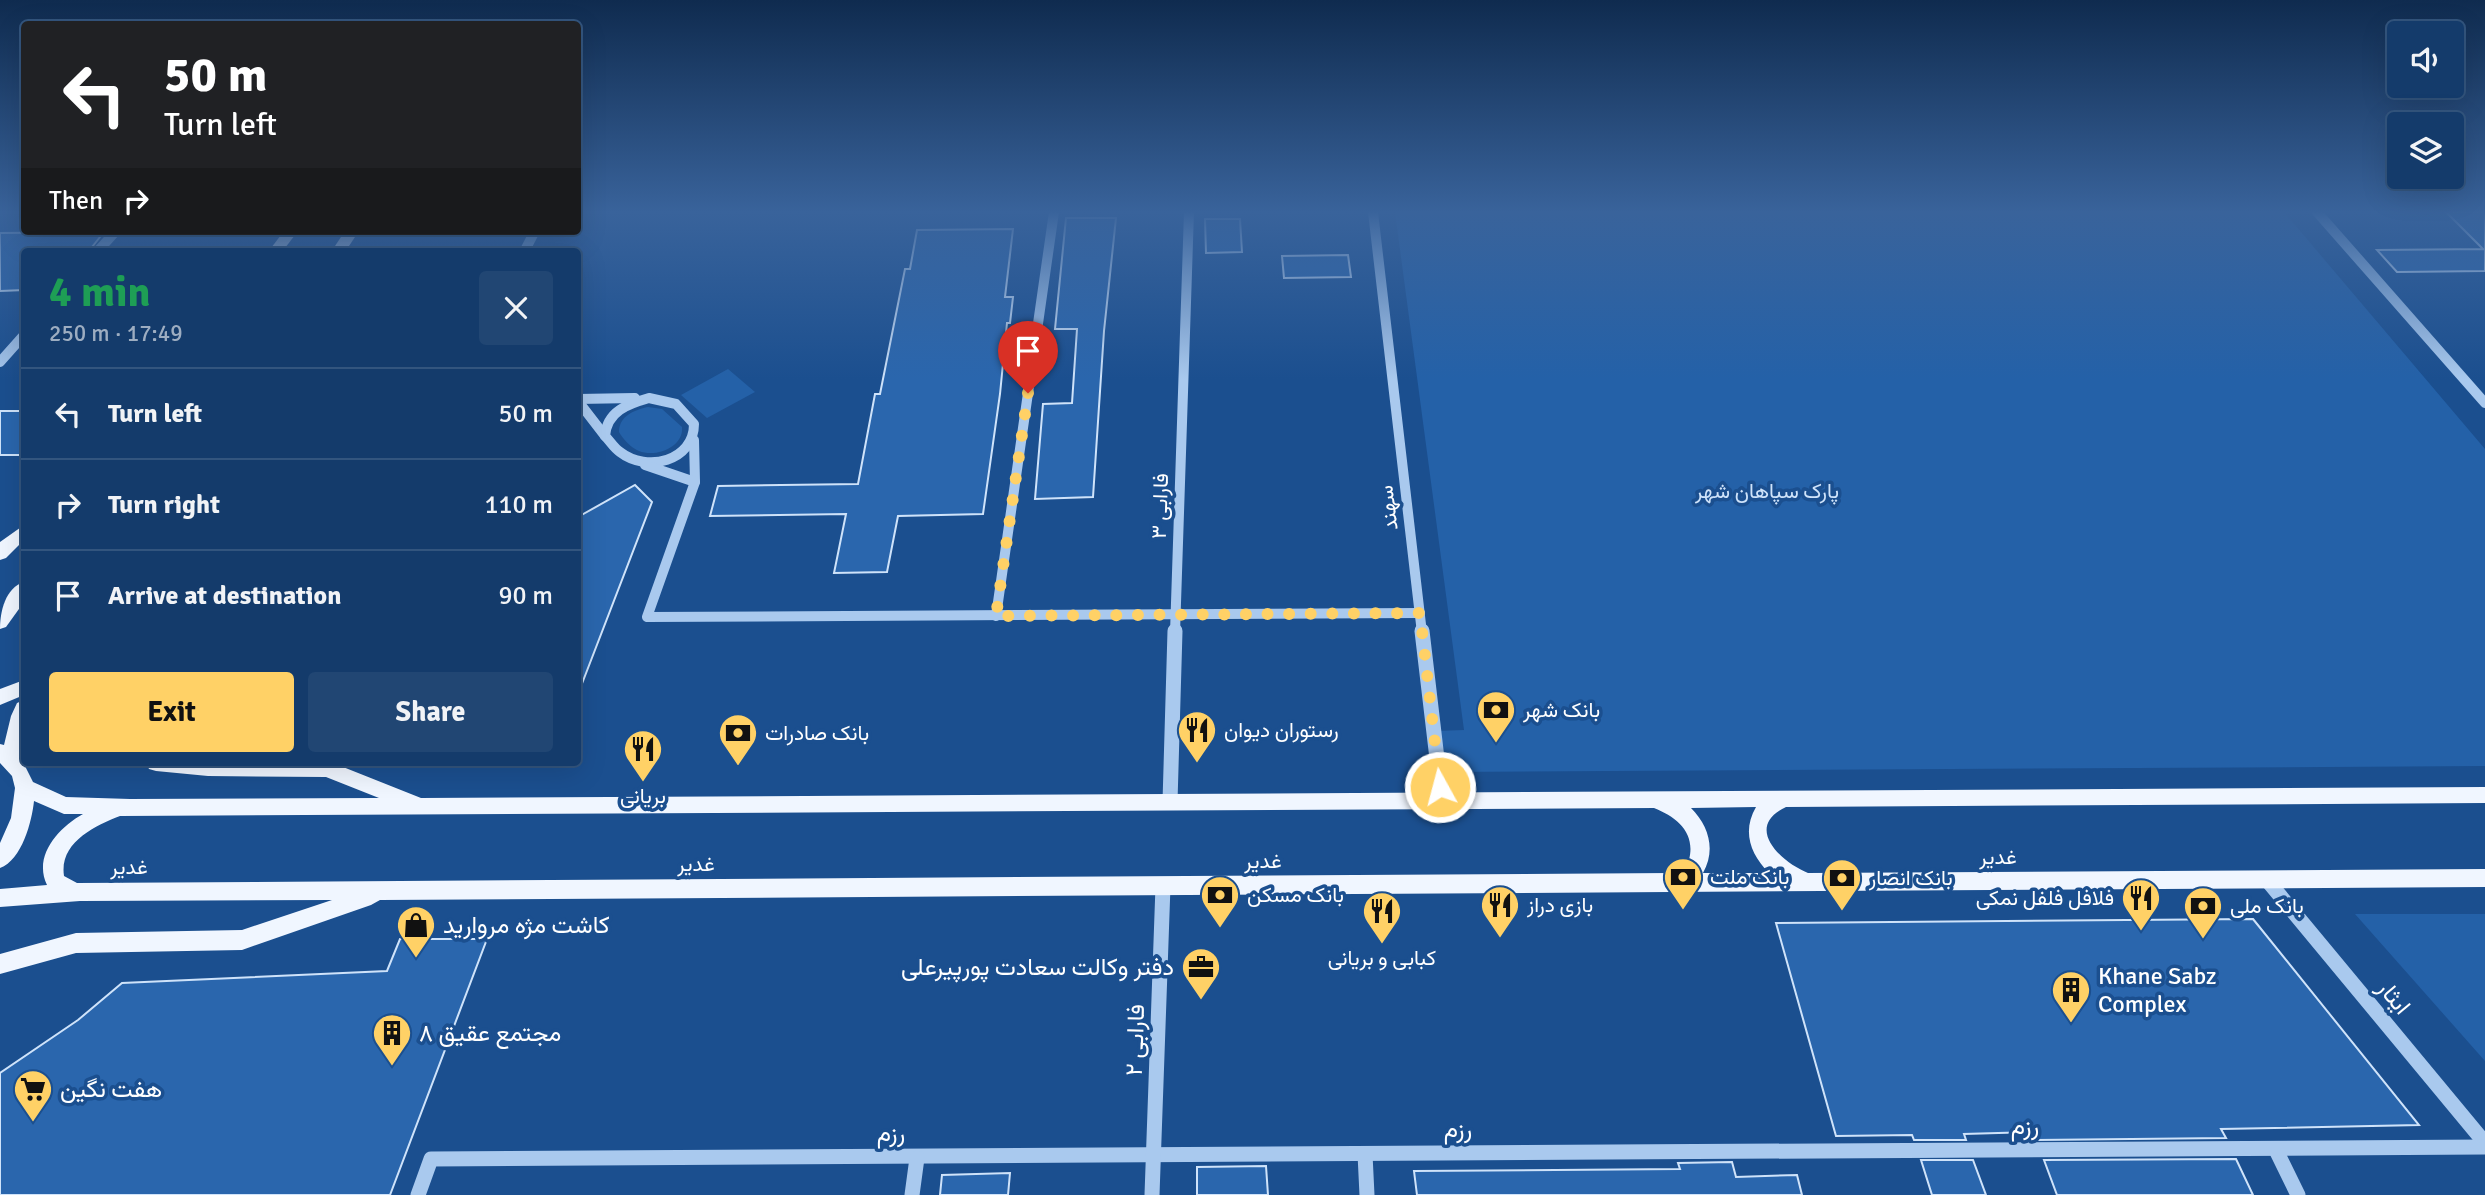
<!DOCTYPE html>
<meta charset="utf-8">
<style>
:root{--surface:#143b6b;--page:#214673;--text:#f1f3f6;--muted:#9dadc1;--line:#33557e;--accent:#ffd166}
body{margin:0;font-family:Signika,Vazirmatn,sans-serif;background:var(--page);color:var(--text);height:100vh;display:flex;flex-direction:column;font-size:26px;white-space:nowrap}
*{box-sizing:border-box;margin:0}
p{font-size:23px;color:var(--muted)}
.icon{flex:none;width:38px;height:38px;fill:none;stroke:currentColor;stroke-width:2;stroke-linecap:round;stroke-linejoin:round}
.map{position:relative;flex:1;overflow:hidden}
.side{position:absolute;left:21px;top:248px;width:560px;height:518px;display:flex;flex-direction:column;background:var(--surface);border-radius:7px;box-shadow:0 7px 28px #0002,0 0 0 2px var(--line)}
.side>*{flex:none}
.top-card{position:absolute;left:21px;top:21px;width:560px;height:214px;border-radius:7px;box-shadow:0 7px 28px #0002,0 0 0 2px var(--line);background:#202124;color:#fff;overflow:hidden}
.tools{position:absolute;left:2387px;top:21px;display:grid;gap:14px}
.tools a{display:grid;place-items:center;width:77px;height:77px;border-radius:7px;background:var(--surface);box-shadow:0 7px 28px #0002,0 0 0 2px var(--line);font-size:35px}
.pin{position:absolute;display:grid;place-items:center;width:60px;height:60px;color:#fff;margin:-72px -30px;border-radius:50% 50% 50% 0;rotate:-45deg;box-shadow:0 0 7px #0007}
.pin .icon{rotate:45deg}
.me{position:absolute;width:77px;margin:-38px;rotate:353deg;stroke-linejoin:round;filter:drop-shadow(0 0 5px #0008)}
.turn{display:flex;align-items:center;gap:24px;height:147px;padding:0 28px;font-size:32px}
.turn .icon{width:91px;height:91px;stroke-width:2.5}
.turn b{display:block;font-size:49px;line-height:60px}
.then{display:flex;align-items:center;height:66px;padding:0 28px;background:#0003;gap:14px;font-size:26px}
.round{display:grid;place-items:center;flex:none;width:74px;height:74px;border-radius:7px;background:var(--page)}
.summary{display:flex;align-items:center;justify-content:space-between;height:119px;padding:0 28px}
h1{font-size:42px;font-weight:800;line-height:52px;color:#1e9e55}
.button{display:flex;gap:14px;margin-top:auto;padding:14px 28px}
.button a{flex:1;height:80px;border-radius:7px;background:var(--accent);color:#111;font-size:28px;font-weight:800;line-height:80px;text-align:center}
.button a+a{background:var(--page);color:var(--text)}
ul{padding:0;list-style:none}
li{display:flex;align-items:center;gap:21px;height:91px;padding:0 28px;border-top:2px solid var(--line)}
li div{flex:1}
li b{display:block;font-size:26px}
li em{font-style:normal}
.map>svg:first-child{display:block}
.green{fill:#2461a8}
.building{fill:#2a66ad;stroke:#cfe3fa;stroke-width:2}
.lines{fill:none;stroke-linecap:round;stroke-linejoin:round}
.minor-far1{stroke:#a9c9ee;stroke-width:10}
.minor{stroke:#a9c9ee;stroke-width:15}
.major{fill:#f0f6ff;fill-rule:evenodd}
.route{stroke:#ffd166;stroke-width:12;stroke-dasharray:0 21.6}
.labels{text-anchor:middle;stroke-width:7;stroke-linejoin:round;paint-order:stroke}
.park-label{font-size:21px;fill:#cfe3fa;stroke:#1b4f8f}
.street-label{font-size:21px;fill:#fff;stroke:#1b4f8f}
.poi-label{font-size:21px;fill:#fff;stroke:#1b4f8f;text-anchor:start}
.near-poi-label{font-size:24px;fill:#fff;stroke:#1b4f8f;text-anchor:start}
.near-street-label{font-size:24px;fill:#fff;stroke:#1b4f8f}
</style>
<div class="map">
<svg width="2485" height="1195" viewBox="0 0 2485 1195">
<rect width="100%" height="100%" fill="#1b4f8f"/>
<!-- green -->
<g class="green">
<path d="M 1395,212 L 2284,212 L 2485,449 L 2485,766 L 1441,772 L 1436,731 L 1464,730 Z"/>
<path d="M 728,369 L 755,392 L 707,418 L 681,395 Z"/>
<path d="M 648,407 L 662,409 L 682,427 C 684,447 656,458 639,451 C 631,448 623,439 619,432 C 619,416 634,410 648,407 Z"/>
<path d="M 2355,914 L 2485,914 L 2485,1061 Z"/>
</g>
<!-- building -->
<g class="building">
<path d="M 2446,212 L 2485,212 L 2485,271 L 2397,272 L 2377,250 L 2483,249 Z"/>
<path d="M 1066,218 L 1116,218 L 1104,331 L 1093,497 L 1035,499 L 1043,404 L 1072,403 L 1077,329 L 1055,329 Z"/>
<path d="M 1205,219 L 1240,219 L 1242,252 L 1206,253 Z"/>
<path d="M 1013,229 L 1005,297 L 1013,297 L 1010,323 L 1007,323 L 1000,394 L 983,514 L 898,516 L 887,572 L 834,573 L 846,514 L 710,516 L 718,486 L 858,484 L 875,394 L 880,394 L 905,269 L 910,269 L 917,230 Z"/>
<path d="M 104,232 L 88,252 L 24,252 L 24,290 L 0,291 L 0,233 Z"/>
<path d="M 1348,255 L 1351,277 L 1284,278 L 1282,256 Z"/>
<rect x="0" y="411" width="24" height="44"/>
<path d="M 635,485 L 652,502 L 578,694 L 578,517 Z"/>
<path d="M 2253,919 L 2419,1125 L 2221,1129 L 2226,1138 L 2036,1140 L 2033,1132 L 1964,1134 L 1966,1140 L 1914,1140 L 1912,1135 L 1836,1136 L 1776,923 Z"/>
<path d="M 400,939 L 487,939 L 390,1195 L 0,1195 L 0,1073 L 78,1020 L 122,983 L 387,971 Z"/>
<path d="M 2236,1159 L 2253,1195 L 2057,1195 L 2044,1160 Z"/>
<path d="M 1921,1160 L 1973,1160 L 1986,1195 L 1932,1195 Z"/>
<path d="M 1732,1162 L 1736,1177 L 1797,1175 L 1802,1195 L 1417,1195 L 1414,1171 L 1680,1169 L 1678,1163 Z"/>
<path d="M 1266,1166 L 1268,1195 L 1197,1195 L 1197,1167 Z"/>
<path d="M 1010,1173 L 1008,1195 L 940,1195 L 942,1175 Z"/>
</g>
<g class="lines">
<!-- minor-far1 -->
<g class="minor-far1">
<path d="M 1373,212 L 1422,633"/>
<path d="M 2317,212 L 2485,403"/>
<path d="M 97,252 L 116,231"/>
<path d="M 524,252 L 535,231"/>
<path d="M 0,362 L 24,335"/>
<path d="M 649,398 L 676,404 L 694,424 C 694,461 647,473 620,452 C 614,448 610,441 605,436 C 607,411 628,404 649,398 Z"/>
<path d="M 578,399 L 635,398"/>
<path d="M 578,401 L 605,436"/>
<path d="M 694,440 L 695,482 L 647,617 L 1420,613"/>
<path d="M 645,465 L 695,482"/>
<path d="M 996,616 L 1054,212"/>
<path d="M 1175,633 L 1189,212"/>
</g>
<!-- minor -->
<g class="minor">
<path d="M 1422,631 L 1442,801"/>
<path d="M 1170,802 L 1175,631"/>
<path d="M 2267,880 L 2485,1143"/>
<path d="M 2276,1150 L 2298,1195"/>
<path d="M 1365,1154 L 1367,1195"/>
<path d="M 418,1195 L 431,1159 L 2485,1147"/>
<path d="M 912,1195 L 917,1158"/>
<path d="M 1152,1195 L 1163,886"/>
</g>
<!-- major -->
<g class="major">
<path d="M 284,231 L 298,231 L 282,252 L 268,252 Z"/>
<path d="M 345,231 L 359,231 L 345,252 L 331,252 Z"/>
<path d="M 24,525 L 24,540 L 6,558 L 0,560 L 0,542 Z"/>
<path d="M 24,582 L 24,602 L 6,627 L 0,629 C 0,612 5,588 24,582 Z"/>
<path d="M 24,680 L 24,695 L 0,705 L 0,689 Z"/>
<path d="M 24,700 L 24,739 L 21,758 L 33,782 L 66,797 L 130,799 L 379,798 L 326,777 L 208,776 L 156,771 L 149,769 L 146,763 L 333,763 L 421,798 L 2485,787 L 2485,803 L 1786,807 C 1743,827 1781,862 1808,873 L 2485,869 L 2485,887 L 380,900 L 371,905 L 242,950 L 76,953 L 0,974 L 0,954 L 76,933 L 242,930 L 332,900 L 80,901 L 0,907 L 0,889 L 47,885 C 33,856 58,828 83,814 L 64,814 L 34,801 C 32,821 22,860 0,868 L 0,843 L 11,818 L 15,788 L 12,776 L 0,763 L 0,744 L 4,745 L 11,716 L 17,703 ZM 1756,807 C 1742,831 1750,854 1769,873 L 1703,873 C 1716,850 1709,826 1691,808 ZM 1654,808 C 1677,817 1696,833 1689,860 L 1672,873 L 77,883 L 64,876 C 59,843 94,826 120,816 Z"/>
</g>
</g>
<!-- sky -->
<linearGradient id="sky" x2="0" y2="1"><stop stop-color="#0f2b4f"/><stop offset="0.56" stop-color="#39639b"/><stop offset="1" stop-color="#39639b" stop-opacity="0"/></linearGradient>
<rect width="2485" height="379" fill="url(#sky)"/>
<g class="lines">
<!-- route -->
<path class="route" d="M 1028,393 L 996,616 L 1420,613 L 1440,787"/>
</g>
<!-- icons -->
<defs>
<g id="bank-pin" transform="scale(2.0125)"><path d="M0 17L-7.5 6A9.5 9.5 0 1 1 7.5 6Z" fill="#ffd166" stroke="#1b4f8f"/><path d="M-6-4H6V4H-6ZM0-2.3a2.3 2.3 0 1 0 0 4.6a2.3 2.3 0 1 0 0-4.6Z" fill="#111"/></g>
<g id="restaurant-pin" transform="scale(2.0125)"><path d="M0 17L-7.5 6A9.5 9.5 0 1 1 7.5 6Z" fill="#ffd166" stroke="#1b4f8f"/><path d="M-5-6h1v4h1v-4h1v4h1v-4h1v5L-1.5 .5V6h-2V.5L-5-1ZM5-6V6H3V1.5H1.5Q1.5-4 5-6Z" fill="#111"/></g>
<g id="shop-pin" transform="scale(2.0125)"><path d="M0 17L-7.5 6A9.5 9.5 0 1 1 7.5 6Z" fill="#ffd166" stroke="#1b4f8f"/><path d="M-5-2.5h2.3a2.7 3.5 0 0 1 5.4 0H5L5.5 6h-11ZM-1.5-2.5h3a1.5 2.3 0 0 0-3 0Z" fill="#111"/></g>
<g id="office-pin" transform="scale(2.0125)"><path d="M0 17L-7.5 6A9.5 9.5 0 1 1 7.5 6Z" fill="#ffd166" stroke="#1b4f8f"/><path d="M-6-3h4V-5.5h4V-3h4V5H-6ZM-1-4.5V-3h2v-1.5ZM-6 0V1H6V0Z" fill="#111"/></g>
<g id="building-pin" transform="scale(2.0125)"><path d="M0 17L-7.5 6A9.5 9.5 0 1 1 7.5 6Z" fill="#ffd166" stroke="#1b4f8f"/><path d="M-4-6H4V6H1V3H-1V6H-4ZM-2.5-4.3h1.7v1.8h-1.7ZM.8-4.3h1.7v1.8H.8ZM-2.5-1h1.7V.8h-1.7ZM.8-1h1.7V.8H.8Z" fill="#111"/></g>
<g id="supermarket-pin" transform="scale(2.0125)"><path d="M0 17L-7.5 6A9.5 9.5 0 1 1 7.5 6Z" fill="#ffd166" stroke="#1b4f8f"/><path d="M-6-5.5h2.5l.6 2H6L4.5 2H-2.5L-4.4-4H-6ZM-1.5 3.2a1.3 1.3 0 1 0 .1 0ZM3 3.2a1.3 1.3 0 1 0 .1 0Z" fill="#111"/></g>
</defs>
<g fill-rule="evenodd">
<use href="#bank-pin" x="1496" y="710"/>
<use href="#restaurant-pin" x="1197" y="730"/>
<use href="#bank-pin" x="738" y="733"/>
<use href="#restaurant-pin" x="643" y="749"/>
<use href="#bank-pin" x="1683" y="877"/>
<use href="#bank-pin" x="1842" y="878"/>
<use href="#bank-pin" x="1220" y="895"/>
<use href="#restaurant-pin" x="2141" y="898"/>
<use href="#restaurant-pin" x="1500" y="905"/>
<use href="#bank-pin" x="2203" y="906"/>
<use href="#restaurant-pin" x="1382" y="911"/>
<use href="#shop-pin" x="416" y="925"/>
<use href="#office-pin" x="1201" y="967"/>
<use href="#building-pin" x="2071" y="990"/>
<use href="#building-pin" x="392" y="1033"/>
<use href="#supermarket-pin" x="33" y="1089"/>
</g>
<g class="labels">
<!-- park labels -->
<g class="park-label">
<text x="1767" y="498">پارک سپاهان شهر</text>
</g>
<!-- street labels -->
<g class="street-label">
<text transform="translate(1160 506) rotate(-88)" y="7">فارابی ۳</text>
<text transform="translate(1388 508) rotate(-97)" y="7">سهند</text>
<text x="1998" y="864">غدیر</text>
<text x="1263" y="868">غدیر</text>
<text x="696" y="871">غدیر</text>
<text x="129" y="874">غدیر</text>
</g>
<!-- poi labels -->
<g class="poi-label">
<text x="1523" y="717">بانک شهر</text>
<text x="1224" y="737">رستوران دیوان</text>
<text x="765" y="740">بانک صادرات</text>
<text x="643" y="803" text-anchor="middle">بریانی</text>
<text x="1710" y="884">بانک ملت</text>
<text x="1869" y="885">بانک انصار</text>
<text x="1247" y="902">بانک مسکن</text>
<text x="2114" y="905" text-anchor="end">فلافل فلفل نمکی</text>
<text x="1527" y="912">بازی دراز</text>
<text x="2230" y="913">بانک ملی</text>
<text x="1382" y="965" text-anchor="middle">کبابی و بریانی</text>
</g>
<!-- near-poi labels -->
<g class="near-poi-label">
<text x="443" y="933">کاشت مژه مروارید</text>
<text x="1174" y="975" text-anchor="end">دفتر وکالت سعادت پورپیرعلی</text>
<text x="2098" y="984">Khane Sabz<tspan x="2098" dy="28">Complex</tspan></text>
<text x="419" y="1041">مجتمع عقیق ۸</text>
<text x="60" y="1097">هفت نگین</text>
</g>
<!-- near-street labels -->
<g class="near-street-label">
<text transform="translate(2394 997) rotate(50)" y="8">ایثار</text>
<text transform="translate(1135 1040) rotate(-88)" y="8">فارابی ۲</text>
<text x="2025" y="1134">رزم</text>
<text x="1458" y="1137">رزم</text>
<text x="891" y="1141">رزم</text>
</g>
</g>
</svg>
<div class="tools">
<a><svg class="icon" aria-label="sound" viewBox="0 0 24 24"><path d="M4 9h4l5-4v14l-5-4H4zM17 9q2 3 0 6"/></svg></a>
<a><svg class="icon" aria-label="layers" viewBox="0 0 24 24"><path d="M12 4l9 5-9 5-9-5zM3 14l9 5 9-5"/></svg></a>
</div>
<div class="pin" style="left:1028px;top:393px;background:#d93025"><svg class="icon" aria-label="arrive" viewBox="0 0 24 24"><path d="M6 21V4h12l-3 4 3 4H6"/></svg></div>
<svg class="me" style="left:1440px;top:787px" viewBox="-20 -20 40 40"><circle r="17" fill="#ffd166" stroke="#fff" stroke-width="3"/><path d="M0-11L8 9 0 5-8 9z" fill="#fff"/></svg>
<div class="top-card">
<div class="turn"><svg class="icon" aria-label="left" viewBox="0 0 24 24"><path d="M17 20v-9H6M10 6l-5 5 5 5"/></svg><div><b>50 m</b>Turn left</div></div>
<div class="then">Then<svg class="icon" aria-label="right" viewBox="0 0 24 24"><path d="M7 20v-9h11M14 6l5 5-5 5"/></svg></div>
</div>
<section class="side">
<div class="summary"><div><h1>4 min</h1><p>250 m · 17:49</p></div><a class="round"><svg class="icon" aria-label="close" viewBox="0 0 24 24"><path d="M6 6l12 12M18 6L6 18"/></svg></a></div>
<ul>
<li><svg class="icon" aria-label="left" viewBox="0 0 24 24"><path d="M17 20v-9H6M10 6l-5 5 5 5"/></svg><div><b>Turn left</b></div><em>50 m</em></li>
<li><svg class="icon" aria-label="right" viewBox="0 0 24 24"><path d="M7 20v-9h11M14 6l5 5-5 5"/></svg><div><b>Turn right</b></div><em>110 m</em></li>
<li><svg class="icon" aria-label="arrive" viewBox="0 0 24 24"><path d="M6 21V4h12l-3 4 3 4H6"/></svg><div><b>Arrive at destination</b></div><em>90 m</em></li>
</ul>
<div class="button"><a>Exit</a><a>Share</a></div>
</section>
</div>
